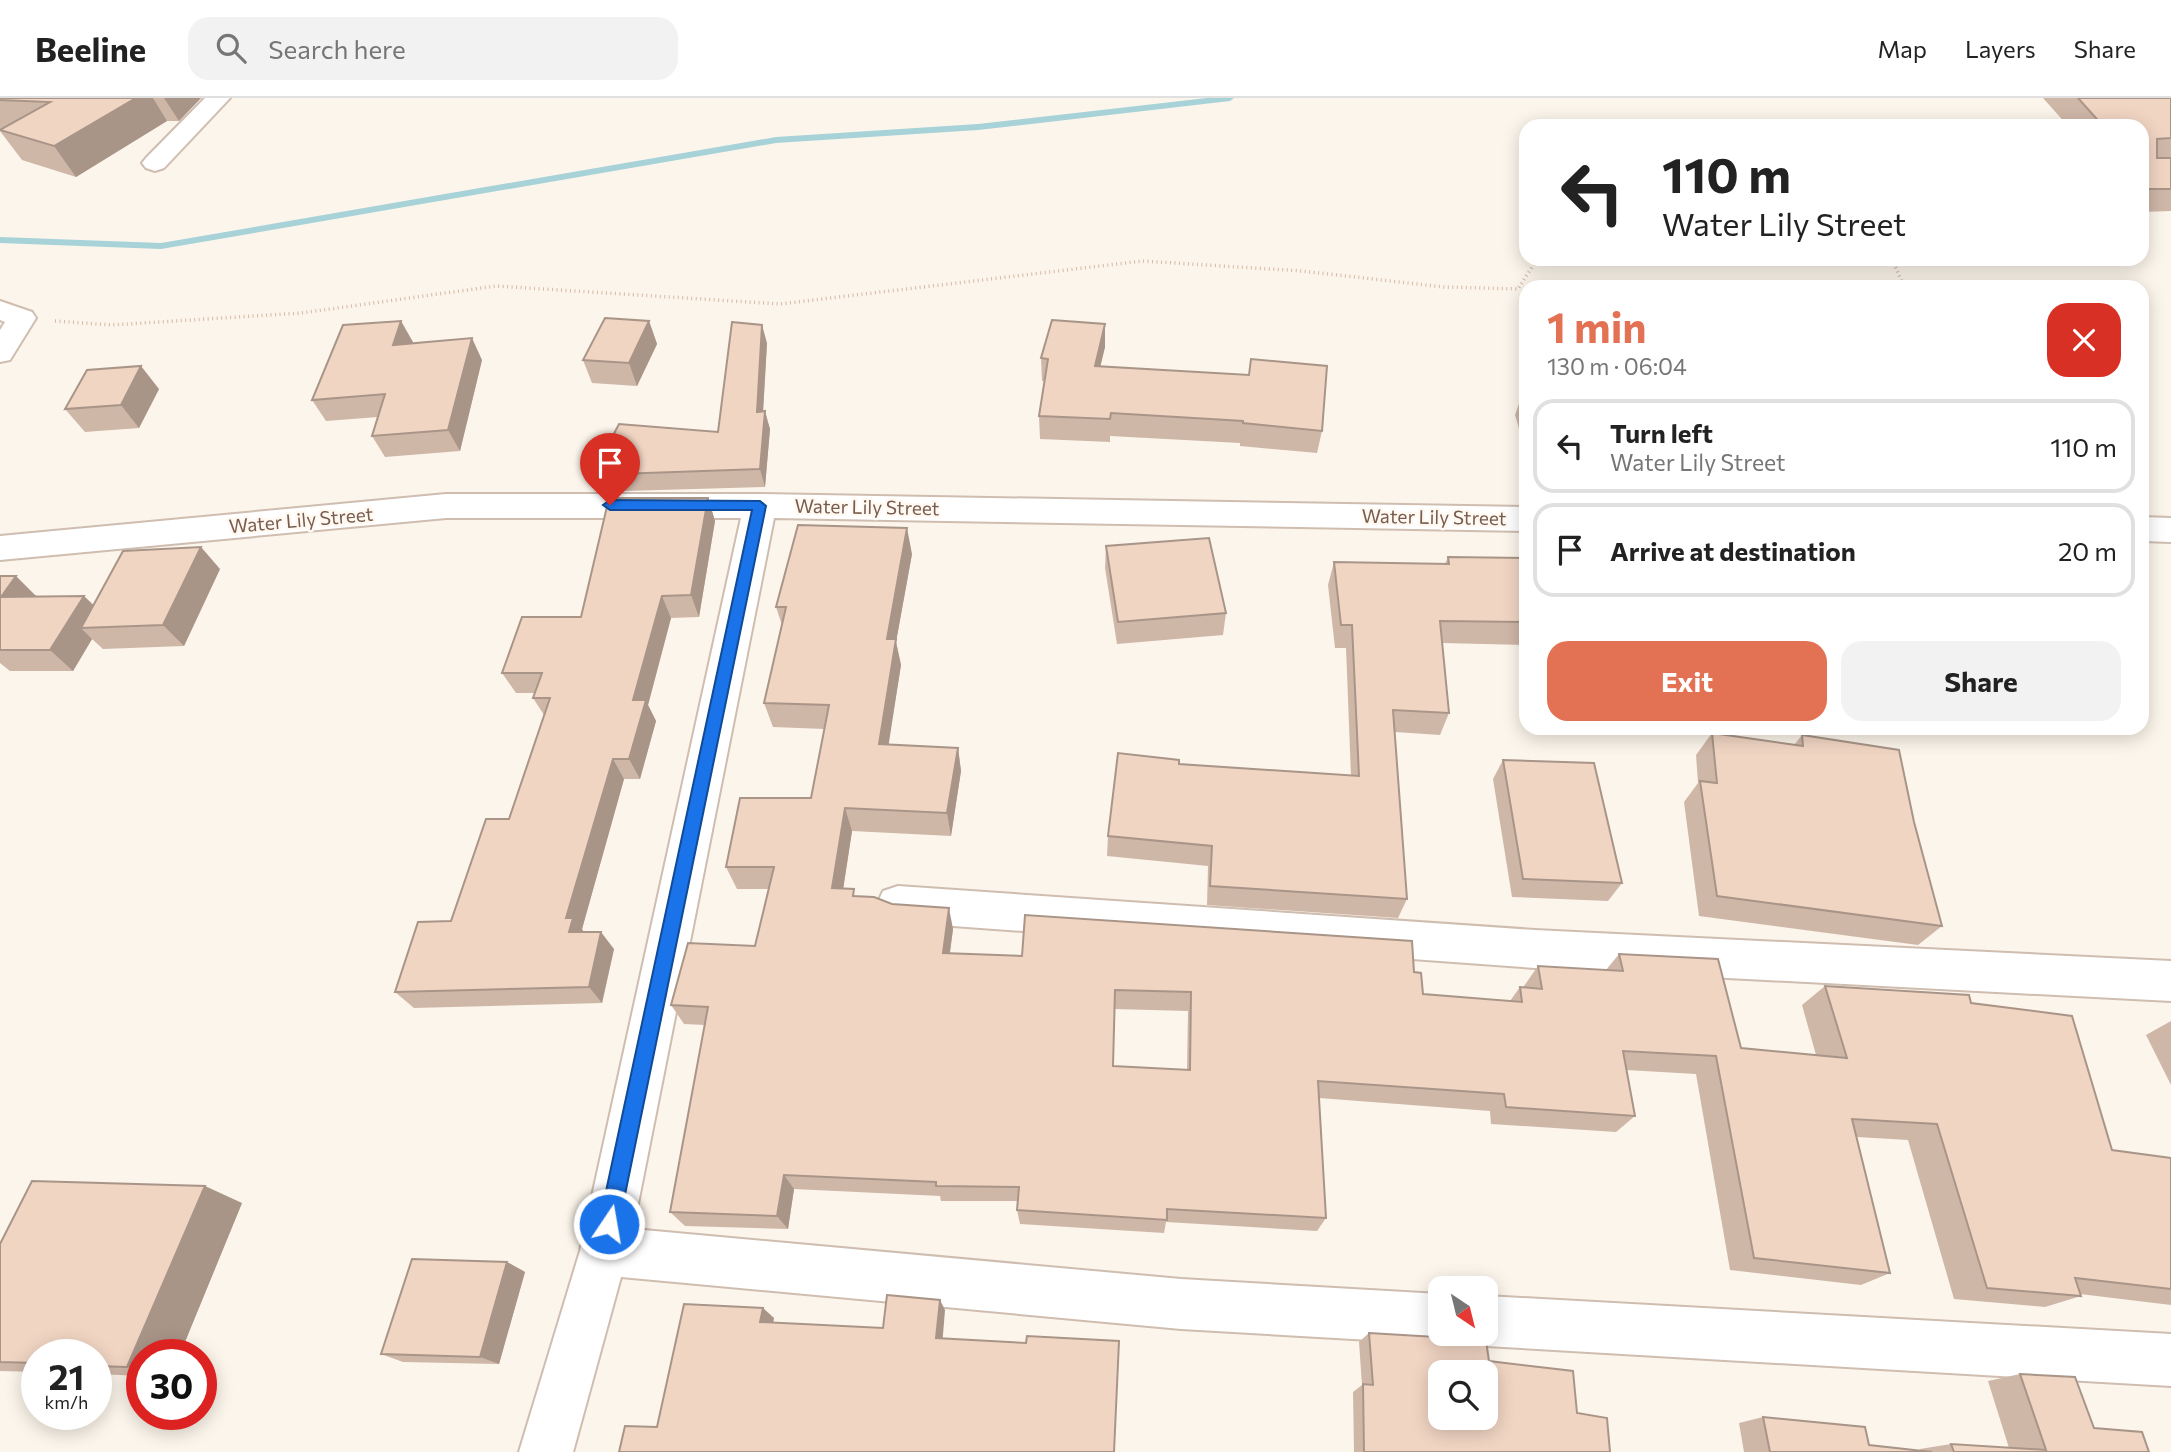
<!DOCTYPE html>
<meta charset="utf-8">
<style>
:root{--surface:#fff;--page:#f2f2f2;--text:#222;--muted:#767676;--line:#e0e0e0;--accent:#e37154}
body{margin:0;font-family:Commissioner,sans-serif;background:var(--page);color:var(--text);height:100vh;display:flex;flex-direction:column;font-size:26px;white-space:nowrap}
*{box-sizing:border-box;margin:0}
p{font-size:23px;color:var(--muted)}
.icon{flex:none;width:38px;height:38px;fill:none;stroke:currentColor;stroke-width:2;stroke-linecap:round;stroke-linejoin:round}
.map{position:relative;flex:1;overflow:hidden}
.side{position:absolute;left:1519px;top:182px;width:630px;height:455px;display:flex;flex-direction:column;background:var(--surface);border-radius:21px;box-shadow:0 4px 18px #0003}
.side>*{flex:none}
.top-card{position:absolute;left:1519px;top:21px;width:630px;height:147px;border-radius:21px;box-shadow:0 4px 18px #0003;background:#fff;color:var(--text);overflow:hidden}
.needle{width:46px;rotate:145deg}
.tools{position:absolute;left:1428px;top:1178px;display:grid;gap:14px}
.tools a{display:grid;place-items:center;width:70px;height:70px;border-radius:14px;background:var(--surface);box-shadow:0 4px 18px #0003;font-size:35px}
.speed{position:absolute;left:21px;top:1241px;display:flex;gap:14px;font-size:35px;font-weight:700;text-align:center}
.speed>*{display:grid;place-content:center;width:91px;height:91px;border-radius:50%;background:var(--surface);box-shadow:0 4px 18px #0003;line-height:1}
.speed small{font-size:18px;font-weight:400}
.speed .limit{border:10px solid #d22;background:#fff;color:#111}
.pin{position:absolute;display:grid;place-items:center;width:60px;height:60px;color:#fff;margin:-72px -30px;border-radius:50% 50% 50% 0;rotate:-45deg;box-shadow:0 0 7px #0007}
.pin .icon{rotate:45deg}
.me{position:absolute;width:77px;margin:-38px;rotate:12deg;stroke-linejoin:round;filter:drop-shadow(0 0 5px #0008)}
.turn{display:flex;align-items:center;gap:24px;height:147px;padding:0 28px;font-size:32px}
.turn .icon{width:91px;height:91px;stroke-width:2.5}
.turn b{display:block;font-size:49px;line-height:60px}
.round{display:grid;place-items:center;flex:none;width:74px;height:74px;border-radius:21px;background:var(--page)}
.summary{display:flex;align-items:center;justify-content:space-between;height:119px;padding:0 28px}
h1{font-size:42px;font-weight:700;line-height:52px;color:var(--accent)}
.cta{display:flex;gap:14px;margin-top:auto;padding:14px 28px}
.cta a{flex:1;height:80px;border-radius:21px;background:var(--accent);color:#fff;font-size:28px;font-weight:700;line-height:80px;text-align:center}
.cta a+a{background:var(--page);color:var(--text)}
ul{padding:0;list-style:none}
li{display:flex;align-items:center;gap:21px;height:94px;margin:0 14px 10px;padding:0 14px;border:4px solid var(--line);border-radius:21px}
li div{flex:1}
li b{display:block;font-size:26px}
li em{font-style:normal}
header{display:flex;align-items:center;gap:42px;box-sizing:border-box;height:98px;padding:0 35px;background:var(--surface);border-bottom:2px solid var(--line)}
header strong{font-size:33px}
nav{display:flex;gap:38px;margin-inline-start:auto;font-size:24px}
.search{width:490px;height:63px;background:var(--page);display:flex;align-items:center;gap:18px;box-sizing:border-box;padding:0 24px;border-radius:21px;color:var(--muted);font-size:26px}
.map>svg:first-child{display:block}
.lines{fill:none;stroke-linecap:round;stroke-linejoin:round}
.stream{fill:#a6d2d8;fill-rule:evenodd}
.minor-casing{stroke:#cfbdb0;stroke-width:4}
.path{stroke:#d7b8a6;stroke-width:3.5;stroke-dasharray:1 3.5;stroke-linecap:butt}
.minor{fill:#fff;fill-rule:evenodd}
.wall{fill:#cfb7a8;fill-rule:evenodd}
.shaded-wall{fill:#a99588}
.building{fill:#f1d5c3;stroke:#a99588;stroke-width:2;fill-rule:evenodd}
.route{fill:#1a73e8;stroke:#114b97;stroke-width:2}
.labels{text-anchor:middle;stroke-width:5;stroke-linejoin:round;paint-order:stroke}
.street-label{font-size:19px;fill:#785c4e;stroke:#fff9f2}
</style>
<header>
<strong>Beeline</strong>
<div class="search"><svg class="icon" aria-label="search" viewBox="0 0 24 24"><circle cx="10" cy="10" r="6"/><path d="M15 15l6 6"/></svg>Search here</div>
<nav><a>Map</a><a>Layers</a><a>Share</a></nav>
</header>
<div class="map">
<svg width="2171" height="1354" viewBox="0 0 2171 1354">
<rect width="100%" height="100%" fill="#fcf5eb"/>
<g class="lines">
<!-- stream -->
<path class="stream" d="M 1207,0 L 1234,0 L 1230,3 L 978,32 L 776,45 L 161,151 L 0,145 L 0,139 L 161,145 L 776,39 L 978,26 Z"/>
<!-- minor casing -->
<g class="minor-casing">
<g id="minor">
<path d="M 205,0 L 230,0 L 164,70 L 155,73 L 146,70 L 142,65 L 146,60 Z"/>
<path d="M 0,203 L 32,214 L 36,220 L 10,262 L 0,264 L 0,232 L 5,224 L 0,222 Z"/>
<path d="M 446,396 L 760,396 L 1526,409 L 1526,433 L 774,420 L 633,1131 L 1181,1181 L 1440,1196 L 1440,1236 L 1459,1236 L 1458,1239 L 1440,1246 L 1181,1231 L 621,1179 L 573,1354 L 519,1354 L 580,1153 L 741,420 L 446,420 L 0,462 L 0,438 Z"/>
<path d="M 2142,419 L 2171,420 L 2171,444 L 2142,443 Z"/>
<path d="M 898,788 L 1535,832 L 2171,863 L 2171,903 L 1535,870 L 898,824 L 883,819 L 877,806 L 883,793 Z"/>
<path d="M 1486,1198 L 2171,1236 L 2171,1288 L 1486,1248 L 1468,1241 L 1466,1236 L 1486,1236 Z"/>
</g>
</g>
<!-- path -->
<g class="path">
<path d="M 1892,161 L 1904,189"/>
<path d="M 55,223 L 111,227 L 301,215 L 496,188 L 780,206 L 1142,163 L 1302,173 L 1444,189 L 1518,191 L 1537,161"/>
</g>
<!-- minor -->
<use href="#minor" class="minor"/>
</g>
<!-- wall -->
<g class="wall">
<path d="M 0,0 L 201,0 L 179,23 L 167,23 L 76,79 L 22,62 L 0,33 L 1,31 L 0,31 Z"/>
<path d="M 2043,0 L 2171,0 L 2171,113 L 2142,114 L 2142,28 L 2068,28 Z"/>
<path d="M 401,223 L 412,245 L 482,262 L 460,353 L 385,359 L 372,338 L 378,319 L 326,323 L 312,302 Z"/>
<path d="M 649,223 L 657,246 L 637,288 L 592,285 L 583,262 Z"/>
<path d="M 1105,226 L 1105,249 L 1100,268 L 1322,333 L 1317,355 L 1240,348 L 1240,345 L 1110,338 L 1110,344 L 1040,341 L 1039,318 L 1044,283 L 1042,283 L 1041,260 Z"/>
<path d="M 767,245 L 763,313 L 770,331 L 765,389 L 625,393 L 622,387 L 604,385 L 597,368 L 718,334 Z"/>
<path d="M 159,291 L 139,330 L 85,334 L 65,311 Z"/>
<path d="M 1523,294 L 1526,294 L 1526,354 L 1515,317 Z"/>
<path d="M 708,400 L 715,423 L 699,519 L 671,520 L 648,607 L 656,623 L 640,681 L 624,681 L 582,831 L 583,834 L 614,851 L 602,905 L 414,910 L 395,894 L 451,823 L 509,721 L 544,617 L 533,600 L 535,595 L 516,595 L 502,575 L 581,519 Z"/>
<path d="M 1106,448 L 1226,515 L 1223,537 L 1117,546 L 1105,470 Z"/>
<path d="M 912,456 L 896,544 L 901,567 L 888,646 L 958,650 L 961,673 L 951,738 L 852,733 L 843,791 L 856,798 L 953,831 L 950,855 L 1414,874 L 1423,896 L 1510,903 L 1520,889 L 1524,890 L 1524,888 L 1538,868 L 1606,872 L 1619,856 L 1741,950 L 1816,957 L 1802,907 L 1825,888 L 1971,905 L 2112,1052 L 2171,1060 L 2171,1207 L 2080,1196 L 2081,1198 L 2045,1209 L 1954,1201 L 1908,1042 L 1857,1039 L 1890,1175 L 1861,1187 L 1730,1172 L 1696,976 L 1626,972 L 1635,1018 L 1616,1034 L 1491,1026 L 1490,1013 L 1319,1000 L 1326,1120 L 1317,1133 L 1166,1124 L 1164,1135 L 1020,1126 L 1017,1112 L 1018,1103 L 941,1103 L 940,1098 L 794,1091 L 788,1131 L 685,1128 L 670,1114 L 705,927 L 684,926 L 671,907 L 755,848 L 769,791 L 737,791 L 726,769 L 811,700 L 824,631 L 773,629 L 764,605 L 782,527 L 776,509 ZM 1114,911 L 1188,913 L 1187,972 L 1113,968 Z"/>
<path d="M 1448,459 L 1526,460 L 1526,547 L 1442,545 L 1449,615 L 1440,637 L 1395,634 L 1407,801 L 1398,820 L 1207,807 L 1208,768 L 1107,758 L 1108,738 L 1179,666 L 1351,678 L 1346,550 L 1335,550 L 1328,487 L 1334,464 L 1445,466 Z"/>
<path d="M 220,471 L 184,548 L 103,551 L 92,541 L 73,573 L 10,573 L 0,565 L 0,478 L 37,498 L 93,507 Z"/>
<path d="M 1712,635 L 1794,647 L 1802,637 L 1914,724 L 1942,828 L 1918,847 L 1699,818 L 1684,704 L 1698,685 L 1696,657 Z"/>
<path d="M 1503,662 L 1622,785 L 1608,803 L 1512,799 L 1493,681 Z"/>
<path d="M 2171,923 L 2171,987 L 2146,937 Z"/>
<path d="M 242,1105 L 180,1256 L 142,1256 L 142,1278 L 96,1276 L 96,1256 L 37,1256 L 37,1274 L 0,1273 L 0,1146 Z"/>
<path d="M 507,1164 L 525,1174 L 499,1266 L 403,1264 L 381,1256 Z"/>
<path d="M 1369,1235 L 1453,1240 L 1461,1236 L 1485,1236 L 1489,1263 L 1577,1315 L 1610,1354 L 1354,1354 L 1353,1294 L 1362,1287 L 1359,1244 Z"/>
<path d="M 2020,1276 L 2094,1330 L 2149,1354 L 1744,1354 L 1739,1325 L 1763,1319 L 1869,1347 L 1921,1353 L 1920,1351 L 1951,1346 L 2009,1350 L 1988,1283 Z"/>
</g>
<!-- shaded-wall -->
<g class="shaded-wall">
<path d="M 136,0 L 153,0 L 167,23 L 76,79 L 54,48 Z"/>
<path d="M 164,0 L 201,0 L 179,23 Z"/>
<path d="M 401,223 L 413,244 L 405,268 L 393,247 Z"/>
<path d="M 649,223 L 657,246 L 637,288 L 629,265 Z"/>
<path d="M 1105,226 L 1105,249 L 1095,291 L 1095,268 Z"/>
<path d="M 762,227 L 767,245 L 762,332 L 757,314 Z"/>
<path d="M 472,240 L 482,262 L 460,353 L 448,332 Z"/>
<path d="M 141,268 L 159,291 L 139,330 L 121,307 Z"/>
<path d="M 765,313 L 770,331 L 765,389 L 760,371 Z"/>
<path d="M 708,400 L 715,423 L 699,519 L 691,497 Z"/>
<path d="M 907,430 L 912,456 L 896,544 L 901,567 L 885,670 L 879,646 L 887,541 Z"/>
<path d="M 201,449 L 220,471 L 184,548 L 163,527 Z"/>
<path d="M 16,478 L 38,500 L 1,499 Z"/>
<path d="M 84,498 L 106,519 L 81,530 L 92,541 L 73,573 L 50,552 Z"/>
<path d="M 662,498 L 671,520 L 648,607 L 656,623 L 640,681 L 629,661 L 633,602 Z"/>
<path d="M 958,650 L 961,673 L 951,738 L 947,715 Z"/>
<path d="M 613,661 L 624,681 L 582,831 L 586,838 L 569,834 L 566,820 Z"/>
<path d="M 845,710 L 852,733 L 840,812 L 832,790 Z"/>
<path d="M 949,810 L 953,831 L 947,875 L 943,855 Z"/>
<path d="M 601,834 L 614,851 L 602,905 L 589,889 Z"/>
<path d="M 784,1077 L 794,1091 L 788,1131 L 777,1118 Z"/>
<path d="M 205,1088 L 242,1105 L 180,1256 L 142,1256 L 142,1272 L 127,1269 Z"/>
<path d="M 507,1164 L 525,1174 L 499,1266 L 480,1259 Z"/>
<path d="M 940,1202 L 945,1212 L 942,1249 L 936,1240 Z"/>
<path d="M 763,1210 L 774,1220 L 772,1233 L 760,1224 Z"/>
</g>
<!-- building -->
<g class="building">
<path d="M 0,0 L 136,0 L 54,48 L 0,32 L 50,4 L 0,2 Z"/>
<path d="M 2078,0 L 2171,0 L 2171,40 L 2157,41 L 2157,60 L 2171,60 L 2171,91 L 2142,91 L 2142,28 L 2103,28 Z"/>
<path d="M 605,220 L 649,223 L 629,265 L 583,262 Z"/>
<path d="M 1052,222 L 1105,226 L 1095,268 L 1249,277 L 1251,261 L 1327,268 L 1322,333 L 1243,325 L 1243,323 L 1111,315 L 1110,321 L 1039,318 L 1048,261 L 1041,260 Z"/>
<path d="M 401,223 L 393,247 L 472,240 L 448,332 L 372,338 L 385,296 L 312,302 L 343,227 Z"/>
<path d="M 732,224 L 762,227 L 757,314 L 765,313 L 760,371 L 618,376 L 619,370 L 597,368 L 619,326 L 718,334 Z"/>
<path d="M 141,268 L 121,307 L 65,311 L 87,272 Z"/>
<path d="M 1523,294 L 1526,294 L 1526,304 Z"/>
<path d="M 609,400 L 708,400 L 691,497 L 662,498 L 633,602 L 646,602 L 629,661 L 613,661 L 566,820 L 573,820 L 569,834 L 601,834 L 589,889 L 395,894 L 418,824 L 451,823 L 486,721 L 509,721 L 550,600 L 533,600 L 542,575 L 502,575 L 522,519 L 581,519 Z"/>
<path d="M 798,427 L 907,430 L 887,541 L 896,541 L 879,646 L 958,650 L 947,715 L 845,710 L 832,790 L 854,791 L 853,798 L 874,799 L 892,806 L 949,810 L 943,855 L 1022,858 L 1025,817 L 1412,843 L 1414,874 L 1421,875 L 1423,896 L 1522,904 L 1520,889 L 1542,891 L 1538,868 L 1623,873 L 1619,856 L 1718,861 L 1741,950 L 1847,960 L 1825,888 L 1969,897 L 1971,905 L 2072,918 L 2112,1052 L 2171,1060 L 2171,1191 L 2075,1180 L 2081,1198 L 1987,1190 L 1937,1026 L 1852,1021 L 1890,1175 L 1754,1160 L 1716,958 L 1623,953 L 1635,1018 L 1506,1009 L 1504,996 L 1318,983 L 1326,1120 L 1167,1111 L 1167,1122 L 1017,1112 L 1019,1089 L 936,1088 L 936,1084 L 784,1077 L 777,1118 L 670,1114 L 708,909 L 671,907 L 688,845 L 755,848 L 774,769 L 726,769 L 740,700 L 811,700 L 829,607 L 764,605 L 786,509 L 776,509 ZM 1115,892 L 1191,894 L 1190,972 L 1113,968 Z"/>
<path d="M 1209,440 L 1226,515 L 1118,524 L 1106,448 Z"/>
<path d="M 201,449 L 163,527 L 81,530 L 123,453 Z"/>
<path d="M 1448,459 L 1526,460 L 1526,524 L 1440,523 L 1449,615 L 1393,612 L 1407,801 L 1210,788 L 1212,748 L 1108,738 L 1118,655 L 1179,662 L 1179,666 L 1359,678 L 1352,527 L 1341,527 L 1334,464 L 1449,466 Z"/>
<path d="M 0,478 L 16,478 L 1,499 L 84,498 L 50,552 L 0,552 Z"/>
<path d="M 1712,635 L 1803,648 L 1802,637 L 1899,652 L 1914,724 L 1942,828 L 1717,798 L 1700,683 L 1717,685 Z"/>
<path d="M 1503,662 L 1594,665 L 1622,785 L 1523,781 Z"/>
<path d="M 32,1083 L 205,1088 L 127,1269 L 96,1268 L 96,1256 L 37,1256 L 37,1265 L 0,1264 L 0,1146 Z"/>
<path d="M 412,1161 L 507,1164 L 480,1259 L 381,1256 Z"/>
<path d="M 887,1197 L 940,1202 L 936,1240 L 1026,1245 L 1027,1238 L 1119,1243 L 1114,1354 L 619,1354 L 625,1328 L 657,1329 L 684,1206 L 763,1210 L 760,1224 L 883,1230 Z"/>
<path d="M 1369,1235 L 1453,1240 L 1464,1236 L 1485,1236 L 1489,1263 L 1573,1273 L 1577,1315 L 1607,1320 L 1610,1354 L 1364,1354 L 1363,1286 L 1373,1287 ZM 1440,1274 L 1486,1274 L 1486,1320 L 1440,1320 Z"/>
<path d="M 2020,1276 L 2075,1279 L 2094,1330 L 2142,1334 L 2149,1354 L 1954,1354 L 1951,1346 L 2046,1352 Z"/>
<path d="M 1763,1319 L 1865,1329 L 1869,1347 L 1932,1354 L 1770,1354 Z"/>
</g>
<!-- route -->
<path class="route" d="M 610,402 L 760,403 L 766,408 L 619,1126 L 616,1133 L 609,1136 L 602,1133 L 599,1126 L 752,412 L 610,412 L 603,407 Z"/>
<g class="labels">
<!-- street labels -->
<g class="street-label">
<text transform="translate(867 409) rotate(1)" y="7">Water Lily Street</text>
<text transform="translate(1434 419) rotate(1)" y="7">Water Lily Street</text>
<text transform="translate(301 422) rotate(-5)" y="7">Water Lily Street</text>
</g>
</g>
</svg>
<div class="tools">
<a><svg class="needle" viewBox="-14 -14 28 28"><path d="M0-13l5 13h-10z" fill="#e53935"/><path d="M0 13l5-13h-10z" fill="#767676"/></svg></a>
<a><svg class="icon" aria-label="search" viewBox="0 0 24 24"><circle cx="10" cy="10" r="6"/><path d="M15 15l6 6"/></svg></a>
</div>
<div class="speed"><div>21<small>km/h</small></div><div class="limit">30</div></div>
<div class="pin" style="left:610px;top:407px;background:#d93025"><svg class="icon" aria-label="arrive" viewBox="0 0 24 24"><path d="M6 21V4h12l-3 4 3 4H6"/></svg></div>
<svg class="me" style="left:609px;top:1126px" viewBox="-20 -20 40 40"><circle r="17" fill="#1a73e8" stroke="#fff" stroke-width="3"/><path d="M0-11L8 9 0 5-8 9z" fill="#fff"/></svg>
<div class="top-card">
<div class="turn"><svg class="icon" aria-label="left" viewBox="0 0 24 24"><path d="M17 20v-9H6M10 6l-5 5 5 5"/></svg><div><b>110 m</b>Water Lily Street</div></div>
</div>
<section class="side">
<div class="summary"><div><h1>1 min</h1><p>130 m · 06:04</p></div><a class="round" style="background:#d93025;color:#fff"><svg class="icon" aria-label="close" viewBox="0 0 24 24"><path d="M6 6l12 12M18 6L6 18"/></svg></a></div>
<ul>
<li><svg class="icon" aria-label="left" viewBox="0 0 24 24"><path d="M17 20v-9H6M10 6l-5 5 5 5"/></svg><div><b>Turn left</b><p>Water Lily Street</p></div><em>110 m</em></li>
<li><svg class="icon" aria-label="arrive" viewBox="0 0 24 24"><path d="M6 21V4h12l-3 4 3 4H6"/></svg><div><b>Arrive at destination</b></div><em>20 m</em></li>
</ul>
<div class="cta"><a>Exit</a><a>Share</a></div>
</section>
</div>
